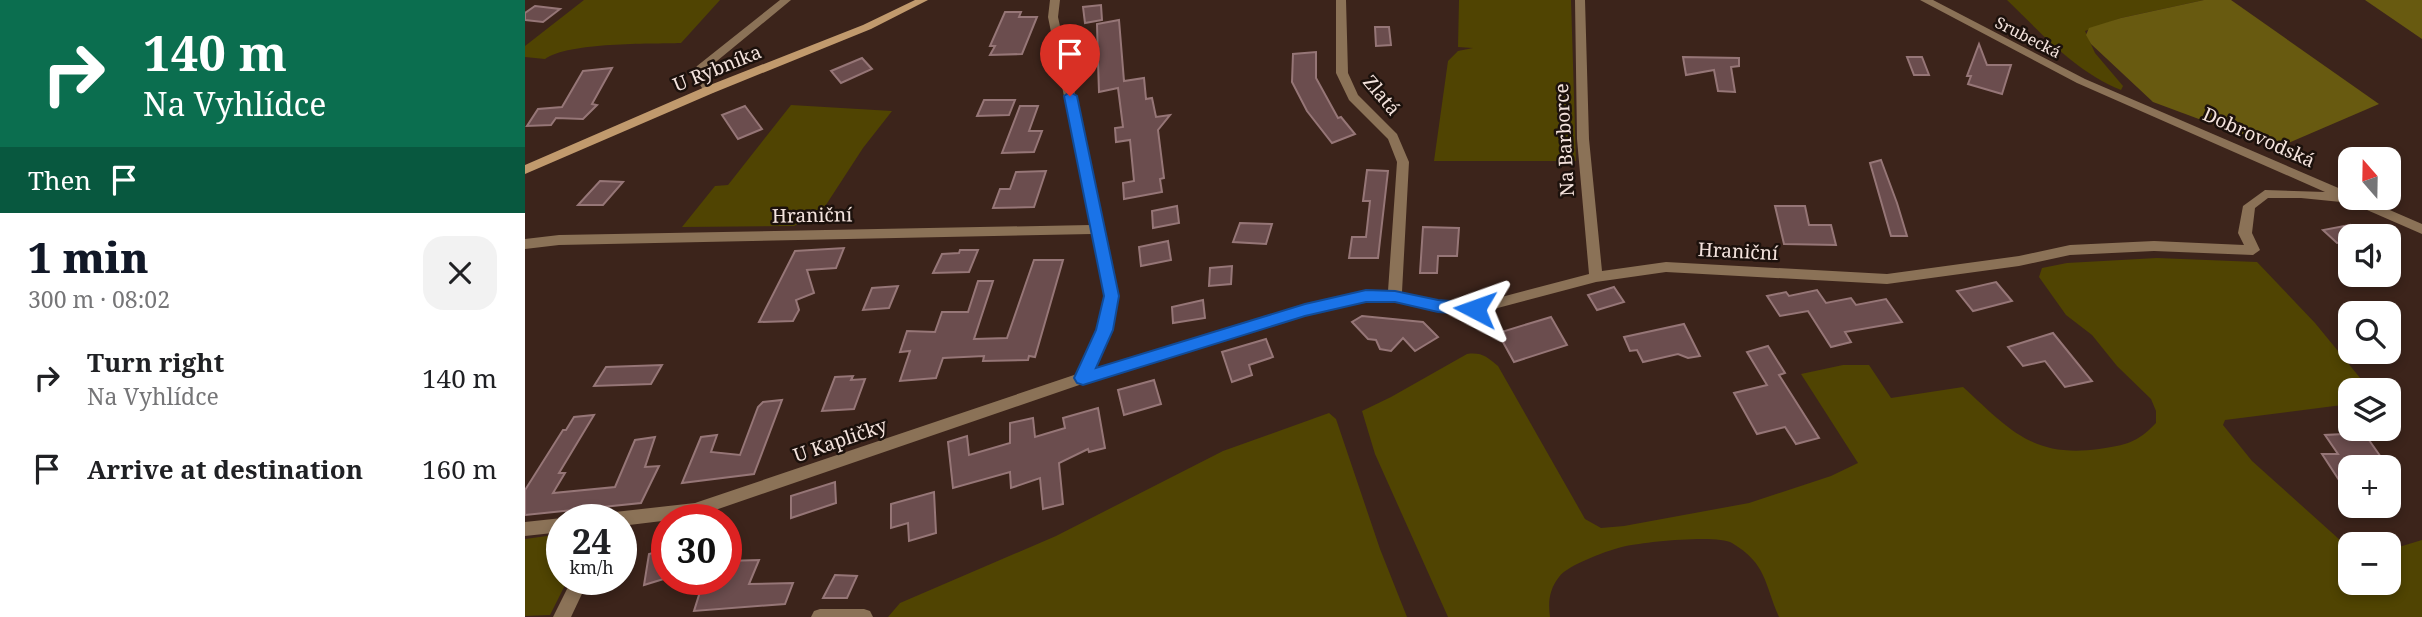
<!DOCTYPE html>
<meta charset="utf-8">
<style>
:root{--surface:#fff;--page:#f2f2f2;--text:#202124;--muted:#757577;--accent:#111827}
body{margin:0;font-family:"Noto Serif",serif;background:var(--page);color:var(--text);height:100vh;display:flex;flex-direction:column;font-size:26px;white-space:nowrap}
*{box-sizing:border-box;margin:0}
p{font-size:23px;color:var(--muted)}
.icon{flex:none;width:38px;height:38px;fill:none;stroke:currentColor;stroke-width:2;stroke-linecap:round;stroke-linejoin:round}
.map{position:relative;flex:1;overflow:hidden}
.sheet{display:flex;flex-direction:column;background:var(--surface);width:525px}
.sheet>*{flex:none}
.hud{background:#0b6e4f;color:#fff;overflow:hidden}
.needle{width:46px;rotate:340deg}
.tools{position:absolute;left:1813px;top:147px;display:grid;gap:14px}
.tools a{display:grid;place-items:center;width:63px;height:63px;border-radius:14px;background:var(--surface);box-shadow:0 4px 10px #0003;font-size:35px}
.speed{position:absolute;left:21px;top:504px;display:flex;gap:14px;font-size:35px;font-weight:700;text-align:center}
.speed>*{display:grid;place-content:center;width:91px;height:91px;border-radius:50%;background:var(--surface);box-shadow:0 4px 10px #0003;line-height:1}
.speed small{font-size:18px;font-weight:400}
.speed .limit{border:10px solid #d22;background:#fff;color:#111}
.pin{position:absolute;display:grid;place-items:center;width:60px;height:60px;color:#fff;margin:-72px -30px;border-radius:50% 50% 50% 0;rotate:-45deg;box-shadow:0 0 7px #0007}
.pin .icon{rotate:45deg}
.me{position:absolute;width:77px;margin:-38px;rotate:274deg;stroke-linejoin:round;filter:drop-shadow(0 0 5px #0008)}
.turn{display:flex;align-items:center;gap:24px;height:147px;padding:0 28px;font-size:32px}
.turn .icon{width:91px;height:91px;stroke-width:2.5}
.turn b{display:block;font-size:49px;line-height:60px}
.then{display:flex;align-items:center;height:66px;padding:0 28px;background:#0003;gap:14px;font-size:26px}
.round{display:grid;place-items:center;flex:none;width:74px;height:74px;border-radius:21px;background:var(--page)}
.overview{display:flex;align-items:center;justify-content:space-between;height:119px;padding:0 28px}
h1{font-size:42px;font-weight:800;line-height:52px;color:var(--accent)}
ul{padding:0;list-style:none}
li{display:flex;align-items:center;gap:21px;height:91px;padding:0 28px}
li div{flex:1}
li b{display:block;font-size:26px}
li em{font-style:normal}
main{display:flex;flex:1;min-height:0}
.map>svg:first-child{display:block}
.green{fill:#504402}
.forest{fill:#685a10}
.building{fill:#6b4d4e;stroke:#967677;stroke-width:2}
.lines{fill:none;stroke-linecap:round;stroke-linejoin:round}
.street{fill:#8b7257;fill-rule:evenodd}
.secondary{fill:#c19a6d;fill-rule:evenodd}
.route{fill:#1a73e8;stroke:#114b97;stroke-width:2}
.labels{text-anchor:middle;stroke-width:5;stroke-linejoin:round;paint-order:stroke}
.far-street-label{font-size:16px;fill:#f4e3dd;stroke:#1c110c}
.street-label{font-size:19px;fill:#f4e3dd;stroke:#1c110c}
</style>
<main>
<section class="sheet">
<div class="hud">
<div class="turn"><svg class="icon" aria-label="right" viewBox="0 0 24 24"><path d="M7 20v-9h11M14 6l5 5-5 5"/></svg><div><b>140 m</b>Na Vyhlídce</div></div>
<div class="then">Then<svg class="icon" aria-label="arrive" viewBox="0 0 24 24"><path d="M6 21V4h12l-3 4 3 4H6"/></svg></div>
</div>
<div class="overview"><div><h1>1 min</h1><p>300 m · 08:02</p></div><a class="round"><svg class="icon" aria-label="close" viewBox="0 0 24 24"><path d="M6 6l12 12M18 6L6 18"/></svg></a></div>
<ul>
<li><svg class="icon" aria-label="right" viewBox="0 0 24 24"><path d="M7 20v-9h11M14 6l5 5-5 5"/></svg><div><b>Turn right</b><p>Na Vyhlídce</p></div><em>140 m</em></li>
<li><svg class="icon" aria-label="arrive" viewBox="0 0 24 24"><path d="M6 21V4h12l-3 4 3 4H6"/></svg><div><b>Arrive at destination</b></div><em>160 m</em></li>
</ul>
</section>
<div class="map">
<svg width="1897" height="617" viewBox="0 0 1897 617">
<rect width="100%" height="100%" fill="#3c241b"/>
<!-- green -->
<g class="green">
<path d="M 59,0 L 195,0 L 156,43 C 125,44 44,42 20,59 L 0,57 L 0,46 Z"/>
<path d="M 934,0 L 1046,0 L 1051,161 L 909,161 L 923,61 L 933,51 L 948,48 L 933,47 Z"/>
<path d="M 1482,0 L 1679,0 L 1596,18 L 1560,31 L 1570,53 L 1598,86 L 1596,90 C 1550,71 1517,34 1482,0 Z"/>
<path d="M 266,105 L 367,111 L 338,148 L 297,211 L 269,226 L 157,227 L 190,186 L 203,185 Z"/>
<path d="M 1632,258 L 1732,262 L 1790,323 L 1845,390 L 1825,390 L 1825,404 L 1700,420 L 1698,425 L 1727,461 L 1825,549 L 1825,583 L 1864,583 L 1864,550 L 1897,540 L 1897,617 L 1254,617 C 1239,583 1242,564 1207,543 C 1193,534 1119,542 1101,546 C 1086,549 1042,565 1034,577 C 1024,590 1023,602 1025,617 L 923,617 L 850,454 L 837,411 L 866,397 L 942,354 C 957,352 962,357 973,366 L 1060,519 L 1076,528 L 1099,526 L 1224,503 L 1306,476 L 1333,463 L 1276,374 L 1318,365 L 1344,365 L 1366,398 L 1438,387 C 1484,429 1507,458 1574,449 C 1601,445 1612,443 1631,423 L 1631,411 L 1626,399 L 1592,366 L 1567,335 L 1541,315 L 1514,277 L 1517,268 L 1542,263 Z"/>
<path d="M 804,413 L 811,419 L 855,549 L 882,617 L 363,617 L 375,603 L 531,536 L 698,451 Z"/>
<path d="M 37,534 L 37,579 L 43,579 L 25,615 L 0,616 L 0,539 Z"/>
</g>
<!-- forest -->
<g class="forest">
<path d="M 1679,0 L 1706,0 L 1854,104 L 1752,148 L 1628,102 L 1566,44 L 1561,35 L 1564,28 L 1596,18 Z"/>
<path d="M 1840,0 L 1897,0 L 1897,39 Z"/>
</g>
<!-- building -->
<g class="building">
<path d="M 576,5 L 577,20 L 560,23 L 558,7 Z"/>
<path d="M 10,6 L 35,9 L 18,22 L 0,20 L 0,13 Z"/>
<path d="M 480,12 L 496,12 L 494,17 L 512,17 L 497,54 L 465,55 L 470,46 L 465,46 Z"/>
<path d="M 594,20 L 599,81 L 619,78 L 621,99 L 627,98 L 631,117 L 645,115 L 633,130 L 639,178 L 635,179 L 637,192 L 599,199 L 598,183 L 609,181 L 605,140 L 591,142 L 590,128 L 598,127 L 593,88 L 574,92 L 573,62 L 572,24 Z"/>
<path d="M 850,27 L 864,27 L 866,45 L 851,46 Z"/>
<path d="M 1454,44 L 1462,65 L 1486,65 L 1477,94 L 1443,84 L 1446,76 L 1442,76 Z"/>
<path d="M 791,52 L 791,78 L 813,118 L 816,117 L 830,134 L 807,143 L 782,111 L 767,82 L 768,54 Z"/>
<path d="M 1158,57 L 1214,58 L 1214,66 L 1206,67 L 1210,92 L 1193,91 L 1189,70 L 1161,75 Z"/>
<path d="M 1382,57 L 1397,57 L 1404,75 L 1389,75 Z"/>
<path d="M 337,58 L 347,69 L 316,83 L 306,71 Z"/>
<path d="M 87,68 L 67,104 L 72,105 L 58,119 L 31,118 L 26,125 L 2,126 L 13,109 L 37,107 L 58,71 Z"/>
<path d="M 459,100 L 490,100 L 484,115 L 452,116 Z"/>
<path d="M 220,106 L 237,129 L 213,139 L 197,115 Z"/>
<path d="M 495,106 L 513,106 L 504,131 L 517,131 L 509,152 L 477,153 Z"/>
<path d="M 1356,160 L 1372,203 L 1382,236 L 1366,236 L 1345,163 Z"/>
<path d="M 842,170 L 863,171 L 853,258 L 824,258 L 827,237 L 841,237 L 845,201 L 838,201 Z"/>
<path d="M 521,171 L 509,207 L 468,208 L 475,189 L 485,189 L 491,172 Z"/>
<path d="M 75,181 L 98,182 L 78,205 L 53,205 Z"/>
<path d="M 652,206 L 654,223 L 628,228 L 627,211 Z"/>
<path d="M 1250,206 L 1280,206 L 1284,225 L 1306,225 L 1311,245 L 1259,244 Z"/>
<path d="M 715,223 L 747,224 L 741,244 L 708,242 Z"/>
<path d="M 1825,225 L 1825,240 L 1812,243 L 1798,230 Z"/>
<path d="M 898,227 L 934,228 L 932,256 L 913,256 L 912,273 L 895,273 Z"/>
<path d="M 643,241 L 646,260 L 616,266 L 614,247 Z"/>
<path d="M 319,248 L 311,268 L 282,270 L 289,293 L 271,300 L 274,310 L 268,321 L 234,322 L 270,251 Z"/>
<path d="M 435,250 L 453,250 L 444,272 L 408,273 L 417,254 L 434,253 Z"/>
<path d="M 509,260 L 538,260 L 510,357 L 504,356 L 503,360 L 458,361 L 459,356 L 418,358 L 411,378 L 375,381 L 385,351 L 375,352 L 382,331 L 410,332 L 417,312 L 443,312 L 453,281 L 468,281 L 449,339 L 482,338 Z"/>
<path d="M 707,266 L 706,284 L 684,286 L 685,268 Z"/>
<path d="M 1471,282 L 1487,301 L 1448,311 L 1432,291 Z"/>
<path d="M 373,286 L 364,308 L 338,310 L 347,288 Z"/>
<path d="M 1089,287 L 1099,302 L 1072,310 L 1063,295 Z"/>
<path d="M 1292,290 L 1301,303 L 1326,298 L 1331,305 L 1361,299 L 1377,322 L 1320,332 L 1326,342 L 1306,347 L 1283,311 L 1255,316 L 1242,296 L 1261,292 L 1264,296 Z"/>
<path d="M 678,300 L 680,318 L 648,323 L 647,307 Z"/>
<path d="M 837,316 L 898,322 L 913,337 L 890,351 L 878,338 L 866,351 L 855,349 L 851,340 L 843,339 L 827,322 Z"/>
<path d="M 1026,317 L 1042,345 L 989,362 L 973,333 Z"/>
<path d="M 1159,324 L 1175,356 L 1163,358 L 1153,354 L 1118,362 L 1112,350 L 1105,351 L 1099,337 Z"/>
<path d="M 1528,333 L 1567,381 L 1540,387 L 1520,361 L 1498,366 L 1483,347 Z"/>
<path d="M 741,339 L 748,357 L 724,365 L 727,375 L 707,382 L 697,352 Z"/>
<path d="M 1243,346 L 1260,373 L 1254,375 L 1294,438 L 1271,444 L 1260,427 L 1232,434 L 1209,393 L 1242,385 L 1222,352 Z"/>
<path d="M 137,365 L 126,384 L 69,386 L 81,367 Z"/>
<path d="M 328,376 L 326,380 L 340,379 L 329,409 L 297,411 L 310,377 Z"/>
<path d="M 629,380 L 636,404 L 599,415 L 593,390 Z"/>
<path d="M 257,400 L 229,474 L 157,483 L 176,437 L 192,435 L 186,452 L 215,455 L 233,407 L 238,402 Z"/>
<path d="M 573,408 L 580,448 L 564,452 L 563,449 L 534,463 L 538,504 L 518,509 L 515,478 L 486,488 L 485,472 L 428,488 L 423,442 L 442,436 L 444,455 L 485,443 L 485,423 L 508,418 L 510,437 L 540,428 L 538,418 Z"/>
<path d="M 69,415 L 34,473 L 40,473 L 28,493 L 90,487 L 110,440 L 130,437 L 120,467 L 134,466 L 116,503 L 0,515 L 0,490 L 38,430 L 41,430 L 49,417 Z"/>
<path d="M 1839,433 L 1858,460 L 1825,461 L 1825,497 L 1797,454 L 1813,454 L 1800,435 Z"/>
<path d="M 310,482 L 311,503 L 266,518 L 266,496 Z"/>
<path d="M 409,492 L 411,533 L 384,541 L 383,523 L 366,528 L 366,504 Z"/>
<path d="M 142,549 L 142,578 L 119,585 L 124,554 Z"/>
<path d="M 234,560 L 224,584 L 268,583 L 260,604 L 169,611 L 179,579 L 201,579 L 201,561 Z"/>
<path d="M 310,575 L 332,576 L 322,598 L 298,598 Z"/>
</g>
<g class="lines">
<!-- street -->
<g class="street">
<path d="M 255,0 L 266,0 L 181,70 L 180,73 L 190,90 L 188,93 L 180,93 L 168,73 L 172,66 Z"/>
<path d="M 525,0 L 535,0 L 533,17 L 594,296 L 587,330 L 570,369 L 780,305 L 841,291 L 863,291 L 872,162 L 863,139 L 824,100 L 811,73 L 811,0 L 821,0 L 823,73 L 833,95 L 872,134 L 884,162 L 877,292 L 913,301 L 950,304 L 1064,274 L 1052,139 L 1050,0 L 1060,0 L 1064,139 L 1077,271 L 1141,262 L 1362,274 L 1494,256 L 1545,245 L 1629,241 L 1719,245 L 1713,233 L 1718,206 L 1740,190 L 1800,192 L 1552,83 L 1395,0 L 1408,0 L 1560,79 L 1825,193 L 1825,198 L 1837,198 L 1897,224 L 1897,234 L 1826,203 L 1776,198 L 1743,198 L 1730,208 L 1727,233 L 1735,250 L 1728,255 L 1629,251 L 1545,255 L 1494,266 L 1362,284 L 1141,272 L 1071,282 L 950,314 L 913,311 L 870,301 L 841,301 L 780,315 L 560,383 L 170,517 L 96,526 L 96,520 L 73,520 L 75,515 L 81,513 L 170,503 L 552,374 L 573,330 L 580,296 L 567,234 L 34,245 L 0,249 L 0,239 L 34,235 L 565,225 L 523,17 Z"/>
<path d="M 37,518 L 43,520 L 37,520 L 37,532 L 0,536 L 0,522 Z"/>
<path d="M 47,579 L 64,579 L 46,617 L 28,617 Z"/>
<path d="M 295,609 L 339,609 L 345,611 L 348,617 L 286,617 L 289,611 Z"/>
</g>
<!-- secondary -->
<path class="secondary" d="M 390,0 L 403,0 L 346,29 L 188,93 L 0,174 L 0,165 L 180,87 L 338,25 Z"/>
</g>
<!-- route -->
<path class="route" d="M 545,92 L 552,96 L 594,296 L 588,330 L 571,368 L 780,304 L 841,290 L 870,291 L 913,300 L 950,303 L 958,309 L 950,315 L 913,312 L 870,302 L 841,302 L 780,316 L 558,385 L 552,383 L 549,378 L 571,330 L 579,296 L 539,96 Z"/>
<g class="labels">
<!-- far-street labels -->
<g class="far-street-label">
<text transform="translate(1503 37) rotate(27)" y="6">Srubecká</text>
</g>
<!-- street labels -->
<g class="street-label">
<text transform="translate(192 68) rotate(-22)" y="7">U Rybníka</text>
<text transform="translate(857 95) rotate(50)" y="7">Zlatá</text>
<text transform="translate(1734 137) rotate(24)" y="7">Dobrovodská</text>
<text transform="translate(1039 140) rotate(-93)" y="7">Na Barborce</text>
<text transform="translate(287 215) rotate(-1)" y="7">Hraniční</text>
<text transform="translate(1213 251) rotate(3)" y="7">Hraniční</text>
<text transform="translate(315 440) rotate(-19)" y="7">U Kapličky</text>
</g>
</g>
</svg>
<div class="tools">
<a><svg class="needle" viewBox="-14 -14 28 28"><path d="M0-13l5 13h-10z" fill="#e53935"/><path d="M0 13l5-13h-10z" fill="#757577"/></svg></a>
<a><svg class="icon" aria-label="sound" viewBox="0 0 24 24"><path d="M4 9h4l5-4v14l-5-4H4zM17 9q2 3 0 6"/></svg></a>
<a><svg class="icon" aria-label="search" viewBox="0 0 24 24"><circle cx="10" cy="10" r="6"/><path d="M15 15l6 6"/></svg></a>
<a><svg class="icon" aria-label="layers" viewBox="0 0 24 24"><path d="M12 4l9 5-9 5-9-5zM3 14l9 5 9-5"/></svg></a>
<a>+</a>
<a>−</a>
</div>
<div class="speed"><div>24<small>km/h</small></div><div class="limit">30</div></div>
<div class="pin" style="left:545px;top:96px;background:#d93025"><svg class="icon" aria-label="arrive" viewBox="0 0 24 24"><path d="M6 21V4h12l-3 4 3 4H6"/></svg></div>
<svg class="me" style="left:950px;top:309px" viewBox="-20 -20 40 40"><path d="M0-17L14 15 0 8-14 15z" fill="#1a73e8" stroke="#fff" stroke-width="4"/></svg>
</div>
</main>
